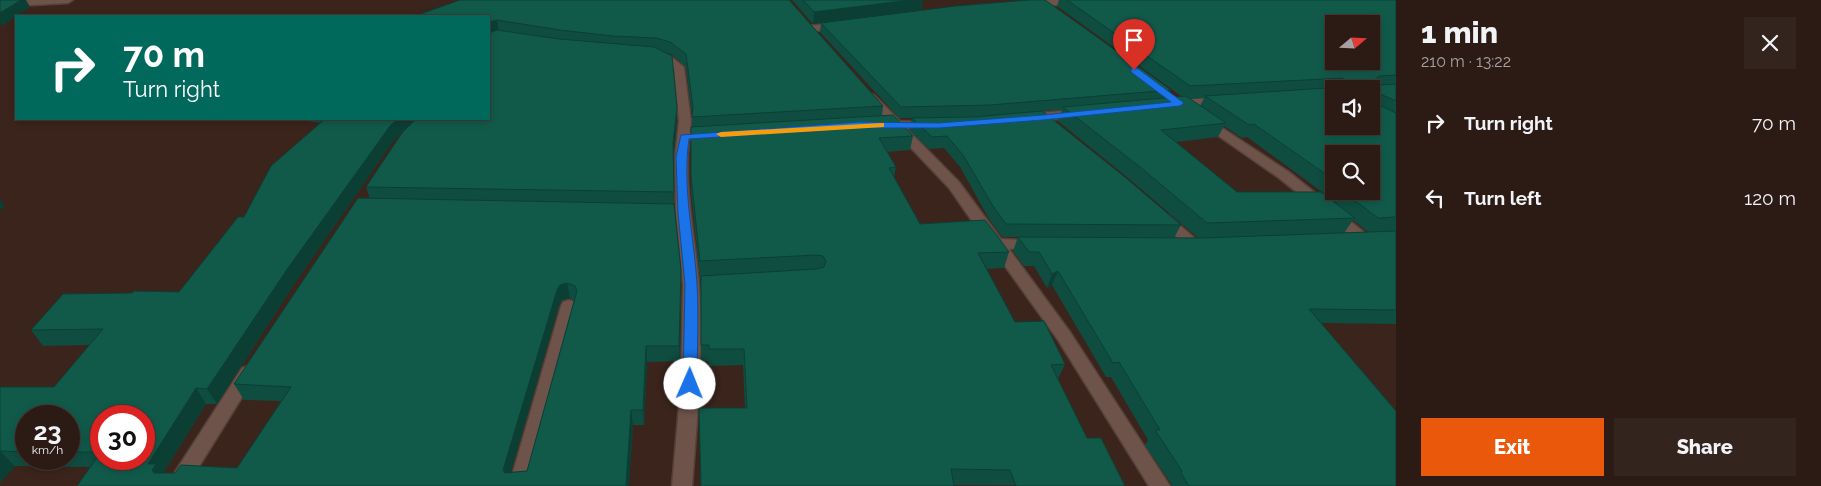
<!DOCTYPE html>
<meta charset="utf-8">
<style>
:root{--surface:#2c1b15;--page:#34241e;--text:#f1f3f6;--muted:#a6a1a0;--line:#483934;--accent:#ea580c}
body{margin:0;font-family:Raleway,sans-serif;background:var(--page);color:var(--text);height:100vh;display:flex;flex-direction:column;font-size:19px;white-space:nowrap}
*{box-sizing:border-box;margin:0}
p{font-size:16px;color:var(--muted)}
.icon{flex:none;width:28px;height:28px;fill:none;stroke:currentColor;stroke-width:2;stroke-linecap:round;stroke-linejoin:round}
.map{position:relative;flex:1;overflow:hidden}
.drawer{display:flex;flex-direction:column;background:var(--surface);width:425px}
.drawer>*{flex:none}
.guide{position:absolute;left:15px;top:15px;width:475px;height:105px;border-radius:0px;box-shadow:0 2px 8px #0003,0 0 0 1px var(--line);background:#00695c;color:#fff;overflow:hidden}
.needle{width:32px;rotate:71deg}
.fabs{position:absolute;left:1325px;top:15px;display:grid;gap:10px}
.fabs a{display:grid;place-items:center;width:55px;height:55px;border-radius:0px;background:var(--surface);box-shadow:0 2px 8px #0003,0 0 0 1px var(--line);font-size:25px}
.speed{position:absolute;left:15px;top:405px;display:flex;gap:10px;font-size:25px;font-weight:700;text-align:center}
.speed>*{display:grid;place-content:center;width:65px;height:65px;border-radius:50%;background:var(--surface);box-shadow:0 2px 8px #0003,0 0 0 1px var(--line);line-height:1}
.speed small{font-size:12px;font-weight:400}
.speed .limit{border:8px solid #d22;background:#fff;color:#111}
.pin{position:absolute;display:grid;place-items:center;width:42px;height:42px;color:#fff;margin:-51px -21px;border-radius:50% 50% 50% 0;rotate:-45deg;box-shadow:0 0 5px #0007}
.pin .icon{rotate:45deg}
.me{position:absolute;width:55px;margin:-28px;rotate:1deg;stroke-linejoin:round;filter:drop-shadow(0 0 4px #0008)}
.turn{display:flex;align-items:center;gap:18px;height:105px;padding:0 25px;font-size:22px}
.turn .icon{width:65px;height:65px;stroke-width:2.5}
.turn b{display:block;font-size:35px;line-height:42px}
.round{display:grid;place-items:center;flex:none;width:52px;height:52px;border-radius:0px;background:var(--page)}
.headline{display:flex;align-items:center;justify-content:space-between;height:85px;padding:0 25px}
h1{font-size:30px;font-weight:800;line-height:38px}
.action{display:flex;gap:10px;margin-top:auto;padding:10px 25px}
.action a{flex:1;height:58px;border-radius:0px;background:var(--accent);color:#fff;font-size:20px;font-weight:800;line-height:58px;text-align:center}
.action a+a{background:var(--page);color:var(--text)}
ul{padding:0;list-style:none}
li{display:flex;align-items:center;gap:15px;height:75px;padding:0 25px}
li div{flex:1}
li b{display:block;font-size:19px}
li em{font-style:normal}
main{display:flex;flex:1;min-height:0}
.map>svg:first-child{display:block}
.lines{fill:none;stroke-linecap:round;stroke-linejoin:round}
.street-casing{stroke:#544039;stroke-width:3}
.street{fill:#6d534a;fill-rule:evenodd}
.wall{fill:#0f4d40;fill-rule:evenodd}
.shaded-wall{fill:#0c3f34}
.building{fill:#115a4a;stroke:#0c3f34;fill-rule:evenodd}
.route{fill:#1a73e8;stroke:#114b97}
.slow{fill:#f59e0b}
</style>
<main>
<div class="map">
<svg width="1396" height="486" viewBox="0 0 1396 486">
<rect width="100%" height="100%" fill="#3b241c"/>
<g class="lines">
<!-- street casing -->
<g class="street-casing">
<g id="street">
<path d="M 20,0 L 73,0 L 68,3 L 0,7 L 0,1 Z"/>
<path d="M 1050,0 L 1081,0 L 1076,3 L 1030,8 L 1025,5 L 1030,2 Z"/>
<path d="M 841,22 L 845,23 L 845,27 L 809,32 L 804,29 L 809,26 Z"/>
<path d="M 655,52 L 670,56 L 684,67 L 691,121 L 690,133 L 711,131 L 717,135 L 711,139 L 689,140 C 684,189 695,236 699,284 C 704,351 697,419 692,486 L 672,486 L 681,384 L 683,285 L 676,213 L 675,157 L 679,121 L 674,68 L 662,60 L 651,57 L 650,55 Z"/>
<path d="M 870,94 L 874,95 L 900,121 L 935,122 L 937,125 L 931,129 L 907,129 L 959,182 L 1001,239 L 1040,241 L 1043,244 L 1040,247 L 1009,249 L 1070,332 L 1170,486 L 1149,486 L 1058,340 L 992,248 L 990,247 L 949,188 L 893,129 L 880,128 L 878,125 L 880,122 L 886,121 L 864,97 Z"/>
<path d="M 1222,97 L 1228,100 L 1226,102 L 1176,108 L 1170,104 L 1176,100 Z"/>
<path d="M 1081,109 L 1085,110 L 1087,113 L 1085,116 L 1031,122 L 1025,118 L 1031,114 Z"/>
<path d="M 1204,116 L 1289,172 L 1370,237 L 1372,240 L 1370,243 L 1360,243 L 1279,178 L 1200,123 L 1198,120 Z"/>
<path d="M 1163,214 L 1168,215 L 1199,242 L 1202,245 L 1199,248 L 1189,248 L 1158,221 L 1156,218 L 1158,215 Z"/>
<path d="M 569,300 L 575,302 L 577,306 L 529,486 L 509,486 L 561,306 L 563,302 Z"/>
<path d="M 248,366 L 254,368 L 257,373 L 187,486 L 166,486 L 242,368 Z"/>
</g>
</g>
<!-- street -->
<use href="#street" class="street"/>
</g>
<!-- wall -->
<g class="wall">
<path d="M 789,0 L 883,106 L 882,116 L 913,136 L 910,150 L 887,152 L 896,167 L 894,177 L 920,224 L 1009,252 L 1004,268 L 986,269 L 1015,322 L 1065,364 L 1058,379 L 1087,438 L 1125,486 L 954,485 L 954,486 L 701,486 L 699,408 L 745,408 L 743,365 L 709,366 L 708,361 L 701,361 L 701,277 L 700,277 L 691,192 L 691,127 L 692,127 L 692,115 L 686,67 L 671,54 L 664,52 L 677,121 L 673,157 L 674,206 L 681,270 L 680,361 L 647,362 L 644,425 L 633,425 L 629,486 L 77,486 L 90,467 L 15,466 L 0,483 L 0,387 L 54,387 L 90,345 L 43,346 L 31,330 L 132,293 L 179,292 L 244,217 L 320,123 L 306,121 L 305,119 L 415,119 L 394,140 L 295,283 L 217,404 L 206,404 L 163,473 L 175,473 L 237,468 L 281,401 L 244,400 L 234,384 L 370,199 L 366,187 L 489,119 L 489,16 ZM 570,298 L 574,300 L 527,471 L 511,472 L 559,305 L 562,300 ZM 26,416 L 69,416 L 69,459 L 26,459 Z"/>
<path d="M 792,0 L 923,0 L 921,10 L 859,18 L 1171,90 L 1167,98 L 1181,96 L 1057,6 L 1059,0 L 1396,0 L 1396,324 L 1321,323 L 1396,486 L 1171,486 L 1172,485 L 1145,445 L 1148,440 L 1111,377 L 1106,377 L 1052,285 L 1047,288 L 1034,266 L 1024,266 L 1013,251 L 1018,237 L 1002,237 L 989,219 L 960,167 L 944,148 L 929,149 L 909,130 L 912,118 L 899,118 L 820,32 L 821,23 L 813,24 ZM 1204,98 L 1200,106 L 1190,99 ZM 1062,110 L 1058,121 L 1133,182 L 1198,238 L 1174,238 L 1181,225 L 1043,111 ZM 1224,126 L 1242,138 L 1247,137 L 1337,203 L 1337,204 L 1237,192 L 1176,142 L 1218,137 ZM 1334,154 L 1371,191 L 1334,191 ZM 1353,220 L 1368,232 L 1344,233 Z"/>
</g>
<!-- shaded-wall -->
<g class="shaded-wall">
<path d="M 21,0 L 26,0 L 30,7 L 2,26 L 0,22 L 0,13 Z"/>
<path d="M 910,0 L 923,0 L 921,10 L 813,24 L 814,12 Z"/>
<path d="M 497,20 L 499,32 L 489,35 L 489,22 Z"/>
<path d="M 677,107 L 677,121 L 673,157 L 674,206 L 673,143 Z"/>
<path d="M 398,119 L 415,119 L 394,140 L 295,283 L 217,404 L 207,389 L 288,268 L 390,126 Z"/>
<path d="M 0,199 L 5,206 L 0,210 Z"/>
<path d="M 681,270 L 681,285 L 680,361 L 679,346 Z"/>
<path d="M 1058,271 L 1052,285 L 1047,288 L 1052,274 Z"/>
<path d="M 567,283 L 570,298 L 562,300 L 559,305 L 507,485 L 503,470 L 557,290 L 560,285 Z"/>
<path d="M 646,346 L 647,362 L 644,425 L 643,410 Z"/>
<path d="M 196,388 L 206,404 L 163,473 L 164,486 L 148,464 Z"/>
<path d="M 631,410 L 633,425 L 629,486 L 626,486 Z"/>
<path d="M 0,451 L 15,466 L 0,483 Z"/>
</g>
<!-- building -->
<g class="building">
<path d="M 0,0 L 21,0 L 0,13 Z"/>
<path d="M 460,0 L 789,0 L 883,106 L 692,117 L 693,107 L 686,54 L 670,42 L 656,38 L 613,36 L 560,30 L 497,20 L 489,22 L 489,16 L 415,16 Z"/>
<path d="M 803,0 L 910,0 L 814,12 Z"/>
<path d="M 1029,0 L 1045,0 L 1171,90 L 990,105 L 901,107 L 821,23 L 956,6 Z"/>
<path d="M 1067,0 L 1396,0 L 1396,75 L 1379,76 L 1377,78 L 1379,85 L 1396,84 L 1396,101 L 1378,93 L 1379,105 L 1396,113 L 1396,217 L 1378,218 L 1345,193 L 1351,192 L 1350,191 L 1371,191 L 1371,154 L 1334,154 L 1334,180 L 1254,124 L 1249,125 L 1205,96 L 1342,87 L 1343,85 L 1343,78 L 1190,86 ZM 1334,24 L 1371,24 L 1371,61 L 1334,61 ZM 1334,89 L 1371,89 L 1371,126 L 1334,126 Z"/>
<path d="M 497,30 L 559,39 L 654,47 L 672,56 L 677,107 L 673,143 L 674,192 L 366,187 L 402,133 L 416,119 L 489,119 L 489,33 Z"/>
<path d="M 1186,96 L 1226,123 L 1161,130 L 1237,192 L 1321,192 L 1355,218 L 1207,223 L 1140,167 L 1063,107 Z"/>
<path d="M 1042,111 L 1126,178 L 1181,225 L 1006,224 L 993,206 L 963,155 L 947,136 L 932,137 L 912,118 L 974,117 Z"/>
<path d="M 893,115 L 913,136 L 879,138 L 896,167 L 889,168 L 920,224 L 985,220 L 996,234 L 1009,252 L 978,253 L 1015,322 L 1044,321 L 1065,364 L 1051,365 L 1087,438 L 1101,438 L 1125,486 L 1016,486 L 1010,470 L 951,469 L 954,486 L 701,486 L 699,408 L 747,408 L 744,349 L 709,349 L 709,345 L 701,345 L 701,276 L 816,269 L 824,267 L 826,261 L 823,256 L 816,255 L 700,261 L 691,177 L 691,127 Z"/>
<path d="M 325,119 L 398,119 L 390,126 L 288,268 L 207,389 L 196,388 L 148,464 L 156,464 L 152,470 L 154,473 L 175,473 L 181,465 L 237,468 L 291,387 L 234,384 L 358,198 L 674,204 L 681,270 L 679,346 L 646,346 L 643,410 L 631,410 L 626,486 L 77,486 L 101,452 L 69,452 L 69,416 L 26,416 L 26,452 L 0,451 L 0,387 L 54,387 L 103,329 L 31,330 L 63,294 L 132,293 L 134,291 L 179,292 L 238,217 L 244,217 L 271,166 ZM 567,283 L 575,286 L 577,291 L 527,471 L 505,473 L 503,470 L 557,290 L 560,285 ZM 101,416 L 144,416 L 144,459 L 101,459 Z"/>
<path d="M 1396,231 L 1396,310 L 1309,309 L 1396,411 L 1396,486 L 1189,486 L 1181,473 L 1182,471 L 1155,430 L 1160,430 L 1119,362 L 1113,363 L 1058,271 L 1052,274 L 1039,252 L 1029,252 L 1018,237 L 1202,238 Z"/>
</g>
<!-- route -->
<path class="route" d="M 1131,68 L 1137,68 L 1184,103 L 1180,106 L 1043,120 L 939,128 L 859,128 L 689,139 C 682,188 694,236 697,284 C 699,317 697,351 697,384 L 695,388 L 690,389 L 685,388 L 683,384 L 685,284 L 678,213 L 676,157 L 681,135 L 859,122 L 939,123 L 1043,115 L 1171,102 L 1131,72 Z"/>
<!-- slow -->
<path class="slow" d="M 881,123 L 884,123 L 884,127 L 721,137 L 716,134 L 721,132 Z"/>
</svg>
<div class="fabs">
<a><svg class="needle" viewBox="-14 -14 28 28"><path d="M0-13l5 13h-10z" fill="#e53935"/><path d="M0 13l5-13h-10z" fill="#a6a1a0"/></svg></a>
<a><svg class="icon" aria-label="sound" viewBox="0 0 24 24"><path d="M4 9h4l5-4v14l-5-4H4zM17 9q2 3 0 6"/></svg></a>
<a><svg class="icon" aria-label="search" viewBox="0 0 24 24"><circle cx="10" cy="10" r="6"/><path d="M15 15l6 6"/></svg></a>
</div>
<div class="speed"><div>23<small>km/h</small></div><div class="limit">30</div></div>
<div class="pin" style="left:1134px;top:70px;background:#d93025"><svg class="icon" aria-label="arrive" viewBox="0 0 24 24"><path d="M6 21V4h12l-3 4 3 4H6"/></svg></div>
<svg class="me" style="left:690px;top:384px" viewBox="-20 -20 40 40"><circle r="19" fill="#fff"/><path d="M0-13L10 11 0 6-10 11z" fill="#1a73e8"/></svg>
<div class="guide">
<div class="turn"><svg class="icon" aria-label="right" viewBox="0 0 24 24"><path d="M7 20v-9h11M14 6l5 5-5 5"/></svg><div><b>70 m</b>Turn right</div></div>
</div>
</div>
<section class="drawer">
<div class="headline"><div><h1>1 min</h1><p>210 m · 13:22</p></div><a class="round"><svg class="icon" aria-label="close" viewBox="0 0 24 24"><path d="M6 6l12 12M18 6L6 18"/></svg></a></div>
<ul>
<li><svg class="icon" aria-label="right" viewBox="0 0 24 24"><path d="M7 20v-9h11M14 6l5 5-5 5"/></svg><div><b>Turn right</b></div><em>70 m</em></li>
<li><svg class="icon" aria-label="left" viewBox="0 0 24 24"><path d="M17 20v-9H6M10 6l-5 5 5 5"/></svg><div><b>Turn left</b></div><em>120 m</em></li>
</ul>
<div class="action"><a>Exit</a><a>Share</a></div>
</section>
</main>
